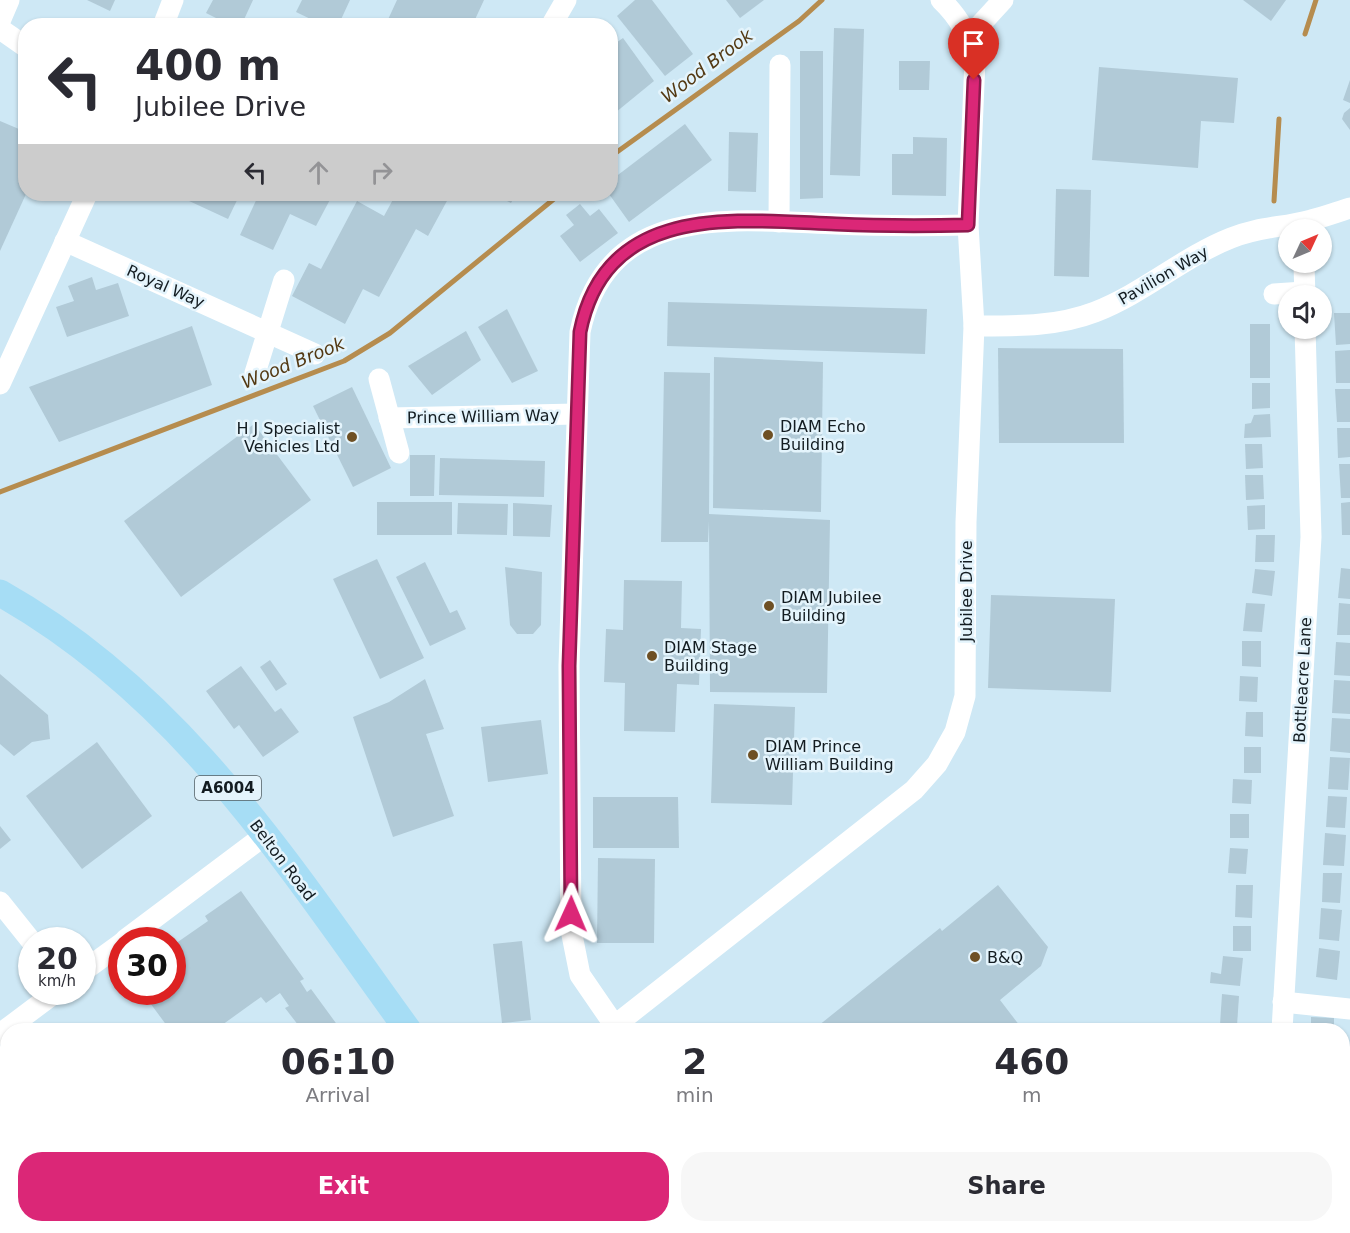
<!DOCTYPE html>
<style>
:root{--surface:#fff;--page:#f7f7f7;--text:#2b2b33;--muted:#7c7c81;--accent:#db2777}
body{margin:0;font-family:"DejaVu Sans",sans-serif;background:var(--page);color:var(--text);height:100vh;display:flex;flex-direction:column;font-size:22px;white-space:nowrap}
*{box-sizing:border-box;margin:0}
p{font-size:20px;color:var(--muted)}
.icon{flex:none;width:33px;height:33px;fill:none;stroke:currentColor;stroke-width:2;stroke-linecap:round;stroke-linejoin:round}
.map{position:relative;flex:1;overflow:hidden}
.drawer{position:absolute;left:0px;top:1023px;width:1350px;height:210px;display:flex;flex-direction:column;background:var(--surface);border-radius:24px 24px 0 0;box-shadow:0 2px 4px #0004}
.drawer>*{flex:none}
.guide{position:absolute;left:18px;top:18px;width:600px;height:183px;border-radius:24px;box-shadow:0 2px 4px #0004;background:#fff;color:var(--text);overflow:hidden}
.needle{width:39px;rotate:46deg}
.tools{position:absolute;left:1278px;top:219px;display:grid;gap:12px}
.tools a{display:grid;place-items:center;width:54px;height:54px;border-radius:50%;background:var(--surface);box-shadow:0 2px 4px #0004;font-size:30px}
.speed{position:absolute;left:18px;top:927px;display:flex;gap:12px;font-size:30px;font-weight:700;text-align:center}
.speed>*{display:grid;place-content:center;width:78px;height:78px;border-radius:50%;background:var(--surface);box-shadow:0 2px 4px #0004;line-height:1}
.speed small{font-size:15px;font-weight:400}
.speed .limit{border:9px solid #d22;background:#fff;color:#111}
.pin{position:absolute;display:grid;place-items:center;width:51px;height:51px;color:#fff;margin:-62px -26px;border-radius:50% 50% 50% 0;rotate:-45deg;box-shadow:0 0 6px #0007}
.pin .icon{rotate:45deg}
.me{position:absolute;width:66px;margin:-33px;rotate:1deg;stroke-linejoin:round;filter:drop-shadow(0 0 4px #0008)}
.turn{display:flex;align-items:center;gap:21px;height:126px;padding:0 18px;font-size:27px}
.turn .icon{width:78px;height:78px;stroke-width:2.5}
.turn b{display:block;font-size:42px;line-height:51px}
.lanes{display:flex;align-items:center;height:57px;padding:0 18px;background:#0003;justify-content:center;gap:30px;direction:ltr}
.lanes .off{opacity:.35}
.eta{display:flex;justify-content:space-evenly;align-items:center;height:102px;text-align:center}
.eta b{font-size:36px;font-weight:600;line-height:42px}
.action{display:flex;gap:12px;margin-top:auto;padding:12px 18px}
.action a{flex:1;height:69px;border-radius:24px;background:var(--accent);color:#fff;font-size:24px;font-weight:600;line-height:69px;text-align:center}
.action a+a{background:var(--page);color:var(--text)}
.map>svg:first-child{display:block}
.grass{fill:url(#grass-tufts)}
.forest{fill:url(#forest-crowns)}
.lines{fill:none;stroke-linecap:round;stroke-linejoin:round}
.stream{stroke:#b68c4e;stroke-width:5}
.building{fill:#b1cad7}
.minor{stroke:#fff;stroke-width:21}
.major{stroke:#a6ddf5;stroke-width:27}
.route-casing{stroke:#8e194d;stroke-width:15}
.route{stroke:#db2777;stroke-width:10}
.poi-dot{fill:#6e5024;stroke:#e4f4fc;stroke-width:2}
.labels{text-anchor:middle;stroke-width:5;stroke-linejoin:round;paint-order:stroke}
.shield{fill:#e4f4fc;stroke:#525d63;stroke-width:1.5}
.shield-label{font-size:15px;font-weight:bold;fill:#131c21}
.street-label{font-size:16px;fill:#131c21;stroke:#e4f4fc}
.poi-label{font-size:16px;fill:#131c21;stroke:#e4f4fc;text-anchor:start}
.water-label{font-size:18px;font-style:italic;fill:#533913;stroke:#e4f4fc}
</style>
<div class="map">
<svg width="1350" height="1233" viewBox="0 0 1350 1233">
<defs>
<pattern id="grass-tufts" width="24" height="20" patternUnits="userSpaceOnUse" patternTransform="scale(1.5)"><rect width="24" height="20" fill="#dcb178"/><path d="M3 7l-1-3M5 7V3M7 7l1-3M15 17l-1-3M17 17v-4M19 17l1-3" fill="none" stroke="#bc9868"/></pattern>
<pattern id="forest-crowns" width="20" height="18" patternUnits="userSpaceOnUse" patternTransform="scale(1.5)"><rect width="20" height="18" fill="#dcb178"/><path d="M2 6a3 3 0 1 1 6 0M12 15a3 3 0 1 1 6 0" fill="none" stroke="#bc9868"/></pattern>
</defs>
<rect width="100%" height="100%" fill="#cee8f5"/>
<!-- grass -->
<path class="grass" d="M 0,1221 L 7,1221 L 8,1226 L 200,1226 L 259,1233 L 98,1228 L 0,1230 Z"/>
<!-- forest -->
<g class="forest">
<path d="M 7,1184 L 7,1221 L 0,1221 L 0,1185 Z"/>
<path d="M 200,1226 L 400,1226 L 431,1233 L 259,1233 Z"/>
</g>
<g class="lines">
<!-- stream -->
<g class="stream">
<path d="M 1305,34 L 1316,0"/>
<path d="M 610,157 L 799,21 L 822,0"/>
<path d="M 1274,201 L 1279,119"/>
<path d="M 0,492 L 344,361 L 390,333 L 560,194"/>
</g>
</g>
<!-- building -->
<g class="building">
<path d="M 87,0 L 115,0 L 110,11 Z"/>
<path d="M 213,0 L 253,0 L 241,26 L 232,26 L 206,13 Z"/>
<path d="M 302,0 L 350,0 L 338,26 L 325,26 L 296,12 Z"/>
<path d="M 397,0 L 484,0 L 472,26 L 462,26 L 450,20 L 447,26 L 385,26 Z"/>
<path d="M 635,0 L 652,0 L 693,54 L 665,76 L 617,16 Z"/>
<path d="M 726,0 L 764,0 L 740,18 Z"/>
<path d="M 1243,0 L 1286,0 L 1271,21 Z"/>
<path d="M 834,28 L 864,29 L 860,176 L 830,175 Z"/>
<path d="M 623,38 L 654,81 L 610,117 L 610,47 Z"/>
<path d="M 800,51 L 823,51 L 823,198 L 800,199 Z"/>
<path d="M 899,61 L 930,61 L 929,90 L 899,90 Z"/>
<path d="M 1099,67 L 1238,78 L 1234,123 L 1201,121 L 1198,168 L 1092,160 Z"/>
<path d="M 1350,80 L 1350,103 L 1343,100 Z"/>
<path d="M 1350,108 L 1350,130 L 1342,119 L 1344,113 Z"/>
<path d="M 0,121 L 26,132 L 26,194 L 0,251 Z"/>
<path d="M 685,124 L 712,160 L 629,222 L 609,194 L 610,181 Z"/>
<path d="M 729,132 L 758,133 L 756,192 L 728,191 Z"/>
<path d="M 913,137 L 947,138 L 946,196 L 892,195 L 892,154 L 913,154 Z"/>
<path d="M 1056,189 L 1091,190 L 1089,277 L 1054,276 Z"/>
<path d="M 174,194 L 240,194 L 228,219 Z"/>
<path d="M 259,194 L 333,194 L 316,226 L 290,214 L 273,250 L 240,235 Z"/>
<path d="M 396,194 L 437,194 L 448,199 L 428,236 L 416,229 L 379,297 L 363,289 L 345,324 L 292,296 L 309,263 L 321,269 L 357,201 L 384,216 Z"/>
<path d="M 493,194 L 516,194 L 511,203 Z"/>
<path d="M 580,204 L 590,216 L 599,209 L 618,233 L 580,262 L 560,236 L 574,225 L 566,215 Z"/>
<path d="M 92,277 L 96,290 L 118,283 L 129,316 L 67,337 L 56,307 L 74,301 L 68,286 Z"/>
<path d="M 668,302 L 927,309 L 925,354 L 667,346 Z"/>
<path d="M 507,309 L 538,371 L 512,383 L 478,327 Z"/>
<path d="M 1334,313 L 1350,313 L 1350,344 L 1336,345 Z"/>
<rect x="1250" y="324" width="20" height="54"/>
<path d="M 192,326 L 212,385 L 59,442 L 29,387 Z"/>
<path d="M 466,331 L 481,360 L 432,395 L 408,366 Z"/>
<path d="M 998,348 L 1123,349 L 1124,443 L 999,443 Z"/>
<path d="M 1350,350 L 1350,383 L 1336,383 L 1335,351 Z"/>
<path d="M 714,357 L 823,362 L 821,512 L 713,508 Z"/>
<path d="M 664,372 L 710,373 L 709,514 L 830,520 L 827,693 L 710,692 L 709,521 L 708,542 L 661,542 Z"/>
<path d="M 1252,383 L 1270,383 L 1270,408 L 1252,409 Z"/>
<path d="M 352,387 L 391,468 L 353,487 L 313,406 Z"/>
<path d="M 1335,389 L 1350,389 L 1350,422 L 1337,422 Z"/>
<path d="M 1270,414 L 1271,437 L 1244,438 L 1245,424 L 1251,423 L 1254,415 Z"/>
<path d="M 254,424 L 311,500 L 181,597 L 124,521 Z"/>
<path d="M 1337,428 L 1350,428 L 1350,457 L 1338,458 Z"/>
<path d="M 1245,444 L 1262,444 L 1263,468 L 1246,469 Z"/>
<path d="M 410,455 L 435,455 L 434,496 L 410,496 Z"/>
<path d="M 440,458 L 545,461 L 544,497 L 439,495 Z"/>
<path d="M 1339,464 L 1350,464 L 1350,498 L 1341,498 Z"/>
<path d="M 1245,475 L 1263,475 L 1264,499 L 1246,500 Z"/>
<rect x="377" y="502" width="75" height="33"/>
<path d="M 1350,502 L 1350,535 L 1342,535 L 1341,503 Z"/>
<path d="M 458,503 L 508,504 L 507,535 L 457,534 Z"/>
<path d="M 513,503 L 552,505 L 550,537 L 513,536 Z"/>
<path d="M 1265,505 L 1265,529 L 1248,530 L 1247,506 Z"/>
<path d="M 1256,535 L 1275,535 L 1274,562 L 1255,562 Z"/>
<path d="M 377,559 L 424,658 L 380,679 L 333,579 Z"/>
<path d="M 425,562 L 450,613 L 457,610 L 466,629 L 430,646 L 396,577 Z"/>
<path d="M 505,567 L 542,572 L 541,625 L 533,634 L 517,634 L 510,625 Z"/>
<path d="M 1341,568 L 1350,569 L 1350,599 L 1338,598 Z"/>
<path d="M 1255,569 L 1275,571 L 1272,596 L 1252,593 Z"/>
<path d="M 624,580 L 682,581 L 681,628 L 701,629 L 699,685 L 677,684 L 675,732 L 624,731 L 625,683 L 604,682 L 606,629 L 623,630 Z"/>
<path d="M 991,595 L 1115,599 L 1111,692 L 988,688 Z"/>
<path d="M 1246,603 L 1265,604 L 1262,632 L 1243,631 Z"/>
<path d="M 1339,603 L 1350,604 L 1350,635 L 1337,635 Z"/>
<path d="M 1242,641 L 1261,641 L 1261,667 L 1242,666 Z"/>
<path d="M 1336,642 L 1350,643 L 1350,676 L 1334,675 Z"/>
<path d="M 270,660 L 287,684 L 276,691 L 260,667 Z"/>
<path d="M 241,666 L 275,712 L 281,708 L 299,732 L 263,757 L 239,725 L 234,729 L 206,691 Z"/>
<path d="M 0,674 L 48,715 L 50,739 L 32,742 L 14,756 L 0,744 Z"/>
<path d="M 1240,676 L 1258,677 L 1257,702 L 1239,701 Z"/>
<path d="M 425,679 L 444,729 L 426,734 L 454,816 L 393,837 L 353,717 L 389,702 Z"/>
<path d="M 1334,680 L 1350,681 L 1350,714 L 1332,713 Z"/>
<path d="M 714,704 L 795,707 L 792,805 L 711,803 Z"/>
<path d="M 1246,712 L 1263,712 L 1263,737 L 1245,736 Z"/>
<path d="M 1332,718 L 1350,719 L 1350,753 L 1330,751 Z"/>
<path d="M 541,720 L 548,774 L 488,782 L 481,727 Z"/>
<path d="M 97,742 L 152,816 L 82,869 L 26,796 Z"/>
<rect x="1244" y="747" width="17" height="26"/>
<path d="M 1330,757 L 1350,758 L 1348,790 L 1328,789 Z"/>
<path d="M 1233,779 L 1252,780 L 1251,804 L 1232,803 Z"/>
<path d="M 1328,796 L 1347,797 L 1345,828 L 1326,827 Z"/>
<path d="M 593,797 L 678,797 L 679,848 L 593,848 Z"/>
<rect x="1230" y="814" width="19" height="24"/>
<path d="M 0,826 L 11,840 L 0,849 Z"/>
<path d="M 1325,833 L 1346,835 L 1344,866 L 1323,865 Z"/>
<path d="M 1230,848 L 1248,849 L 1246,874 L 1228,873 Z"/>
<path d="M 598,858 L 655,859 L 654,943 L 597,943 Z"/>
<path d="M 1323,873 L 1342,873 L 1340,903 L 1322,902 Z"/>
<path d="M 998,885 L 1048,947 L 1041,966 L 1000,1000 L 1023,1030 L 813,1030 L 940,928 L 942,931 Z"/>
<path d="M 1236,885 L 1253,885 L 1252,918 L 1235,917 Z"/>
<path d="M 241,891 L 304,979 L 300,981 L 307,992 L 311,989 L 341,1030 L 302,1030 L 285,1008 L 289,1006 L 280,993 L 266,1003 L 261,997 L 215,1030 L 170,1030 L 142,992 L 172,992 L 172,946 L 208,921 L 205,916 Z"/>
<path d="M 1321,908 L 1342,910 L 1339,941 L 1319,939 Z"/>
<rect x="1233" y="926" width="18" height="25"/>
<path d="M 522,941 L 531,1020 L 502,1023 L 493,944 Z"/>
<path d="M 1319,948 L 1340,951 L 1337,980 L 1316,977 Z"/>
<path d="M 1223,956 L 1243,958 L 1240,986 L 1210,983 L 1211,972 L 1221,974 Z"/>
<path d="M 1222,994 L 1239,996 L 1237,1026 L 1220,1025 Z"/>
<path d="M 1311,1017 L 1334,1018 L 1334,1030 L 1311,1030 Z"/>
<path d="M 8,1102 L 8,1175 L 0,1176 L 0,1103 Z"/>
<path d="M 667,1226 L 808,1226 L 799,1233 L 674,1233 Z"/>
<path d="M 906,1226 L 934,1226 L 924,1233 L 911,1233 Z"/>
<path d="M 1023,1226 L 1054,1226 L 1054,1229 L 1023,1228 Z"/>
<path d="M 1084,1226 L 1112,1226 L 1111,1233 L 1084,1233 Z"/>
<path d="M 1207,1226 L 1226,1226 L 1225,1233 L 1206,1233 Z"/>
<rect x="1302" y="1226" width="20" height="7"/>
</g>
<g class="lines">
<!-- minor -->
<g class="minor">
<path d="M 0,21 L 9,0"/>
<path d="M 163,26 L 173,0"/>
<path d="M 551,26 L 566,0"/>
<path d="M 0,29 L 26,47"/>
<path d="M 969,37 L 1003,0"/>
<path d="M 779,222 L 780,65"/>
<path d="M 65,241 L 315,354"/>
<path d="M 1304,266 L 1305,296"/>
<path d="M 1274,294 L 1304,292"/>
<path d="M 974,326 C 1015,326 1056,327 1095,312 C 1144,293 1183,257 1231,238 C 1261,226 1282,228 1311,220 C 1324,217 1337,212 1350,208"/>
<path d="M 255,373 L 284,280"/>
<path d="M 379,379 L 399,453"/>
<path d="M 0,384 L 87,194"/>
<path d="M 389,418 L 576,414"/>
<path d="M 0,902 L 32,942"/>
<path d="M 125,940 L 265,835"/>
<path d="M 82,972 L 122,943"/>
<path d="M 1283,1002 L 1350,1009"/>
<path d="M 615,1026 L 580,975 L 571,930 L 569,666 L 580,332 C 607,201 734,220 836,224 C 880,226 924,226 968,225"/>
<path d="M 609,1030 L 914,790 L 937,764 L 955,732 L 965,696 L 966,522 L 974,326 L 968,225 L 975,60 C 968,35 960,18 941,0"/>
<path d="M 1282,1030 L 1311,537 L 1305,328"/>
<path d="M 0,1034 L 56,992"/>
<path d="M 1069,1233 L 1069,1226"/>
<path d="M 1269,1233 L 1270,1226"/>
</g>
<!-- major -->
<g class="major">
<path d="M 0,593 C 183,696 288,865 408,1030"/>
<path d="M 552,1226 L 557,1233"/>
</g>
</g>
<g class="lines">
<!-- route casing -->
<g class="route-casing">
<path id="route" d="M 571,914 L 569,666 L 580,332 C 606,202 735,220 836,224 C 880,226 924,226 968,225 L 974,80"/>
</g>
<!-- route -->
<use href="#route" class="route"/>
</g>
<!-- markers -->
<g class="poi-dot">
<circle cx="768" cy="435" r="6"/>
<circle cx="352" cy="437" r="6"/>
<circle cx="769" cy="606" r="6"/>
<circle cx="652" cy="656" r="6"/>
<circle cx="753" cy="755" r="6"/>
<circle cx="975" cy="957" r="6"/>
</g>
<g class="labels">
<!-- shield labels -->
<rect class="shield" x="195" y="776" width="66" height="24" rx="4.5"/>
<g class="shield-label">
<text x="228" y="793">A6004</text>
</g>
<!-- street labels -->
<g class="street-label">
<text transform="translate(1163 275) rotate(-30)" y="6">Pavilion Way</text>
<text transform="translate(166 286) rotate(24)" y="6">Royal Way</text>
<text transform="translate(483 416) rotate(-1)" y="6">Prince William Way</text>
<text transform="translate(966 591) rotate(-90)" y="6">Jubilee Drive</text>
<text transform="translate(1302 680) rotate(-87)" y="6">Bottleacre Lane</text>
<text transform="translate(283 860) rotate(53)" y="6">Belton Road</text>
</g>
<!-- poi labels -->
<g class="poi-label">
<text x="780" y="432">DIAM Echo<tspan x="780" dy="18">Building</tspan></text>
<text x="340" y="434" text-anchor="end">H J Specialist<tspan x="340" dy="18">Vehicles Ltd</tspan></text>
<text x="781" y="603">DIAM Jubilee<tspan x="781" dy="18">Building</tspan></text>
<text x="664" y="653">DIAM Stage<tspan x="664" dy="18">Building</tspan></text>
<text x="765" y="752">DIAM Prince<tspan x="765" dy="18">William Building</tspan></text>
<text x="987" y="963">B&amp;Q</text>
</g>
<!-- water labels -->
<g class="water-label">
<text transform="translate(707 66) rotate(-37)" y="6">Wood Brook</text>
<text transform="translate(293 363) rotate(-22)" y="6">Wood Brook</text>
</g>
</g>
</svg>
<div class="tools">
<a><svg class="needle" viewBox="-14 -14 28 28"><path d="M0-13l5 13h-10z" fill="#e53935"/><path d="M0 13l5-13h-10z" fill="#7c7c81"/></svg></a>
<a><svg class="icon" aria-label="sound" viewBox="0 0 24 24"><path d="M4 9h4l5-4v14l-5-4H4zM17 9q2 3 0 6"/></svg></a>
</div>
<div class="speed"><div>20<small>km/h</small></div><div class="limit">30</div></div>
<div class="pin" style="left:974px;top:80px;background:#d93025"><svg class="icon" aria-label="arrive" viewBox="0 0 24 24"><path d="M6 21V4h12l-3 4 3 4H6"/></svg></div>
<svg class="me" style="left:571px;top:914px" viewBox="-20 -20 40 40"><path d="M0-17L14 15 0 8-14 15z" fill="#db2777" stroke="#fff" stroke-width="4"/></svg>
<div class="guide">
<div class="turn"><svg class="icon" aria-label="left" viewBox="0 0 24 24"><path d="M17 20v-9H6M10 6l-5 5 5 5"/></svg><div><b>400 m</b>Jubilee Drive</div></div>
<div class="lanes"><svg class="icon" aria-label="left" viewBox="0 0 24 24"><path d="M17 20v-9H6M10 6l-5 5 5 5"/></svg><svg class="icon off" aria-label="ahead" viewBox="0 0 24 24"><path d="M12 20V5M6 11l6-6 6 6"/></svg><svg class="icon off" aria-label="right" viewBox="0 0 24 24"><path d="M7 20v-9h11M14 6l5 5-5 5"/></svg></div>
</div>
<section class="drawer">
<div class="eta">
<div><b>06:10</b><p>Arrival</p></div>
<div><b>2</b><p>min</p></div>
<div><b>460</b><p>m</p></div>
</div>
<div class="action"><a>Exit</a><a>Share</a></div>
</section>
</div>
